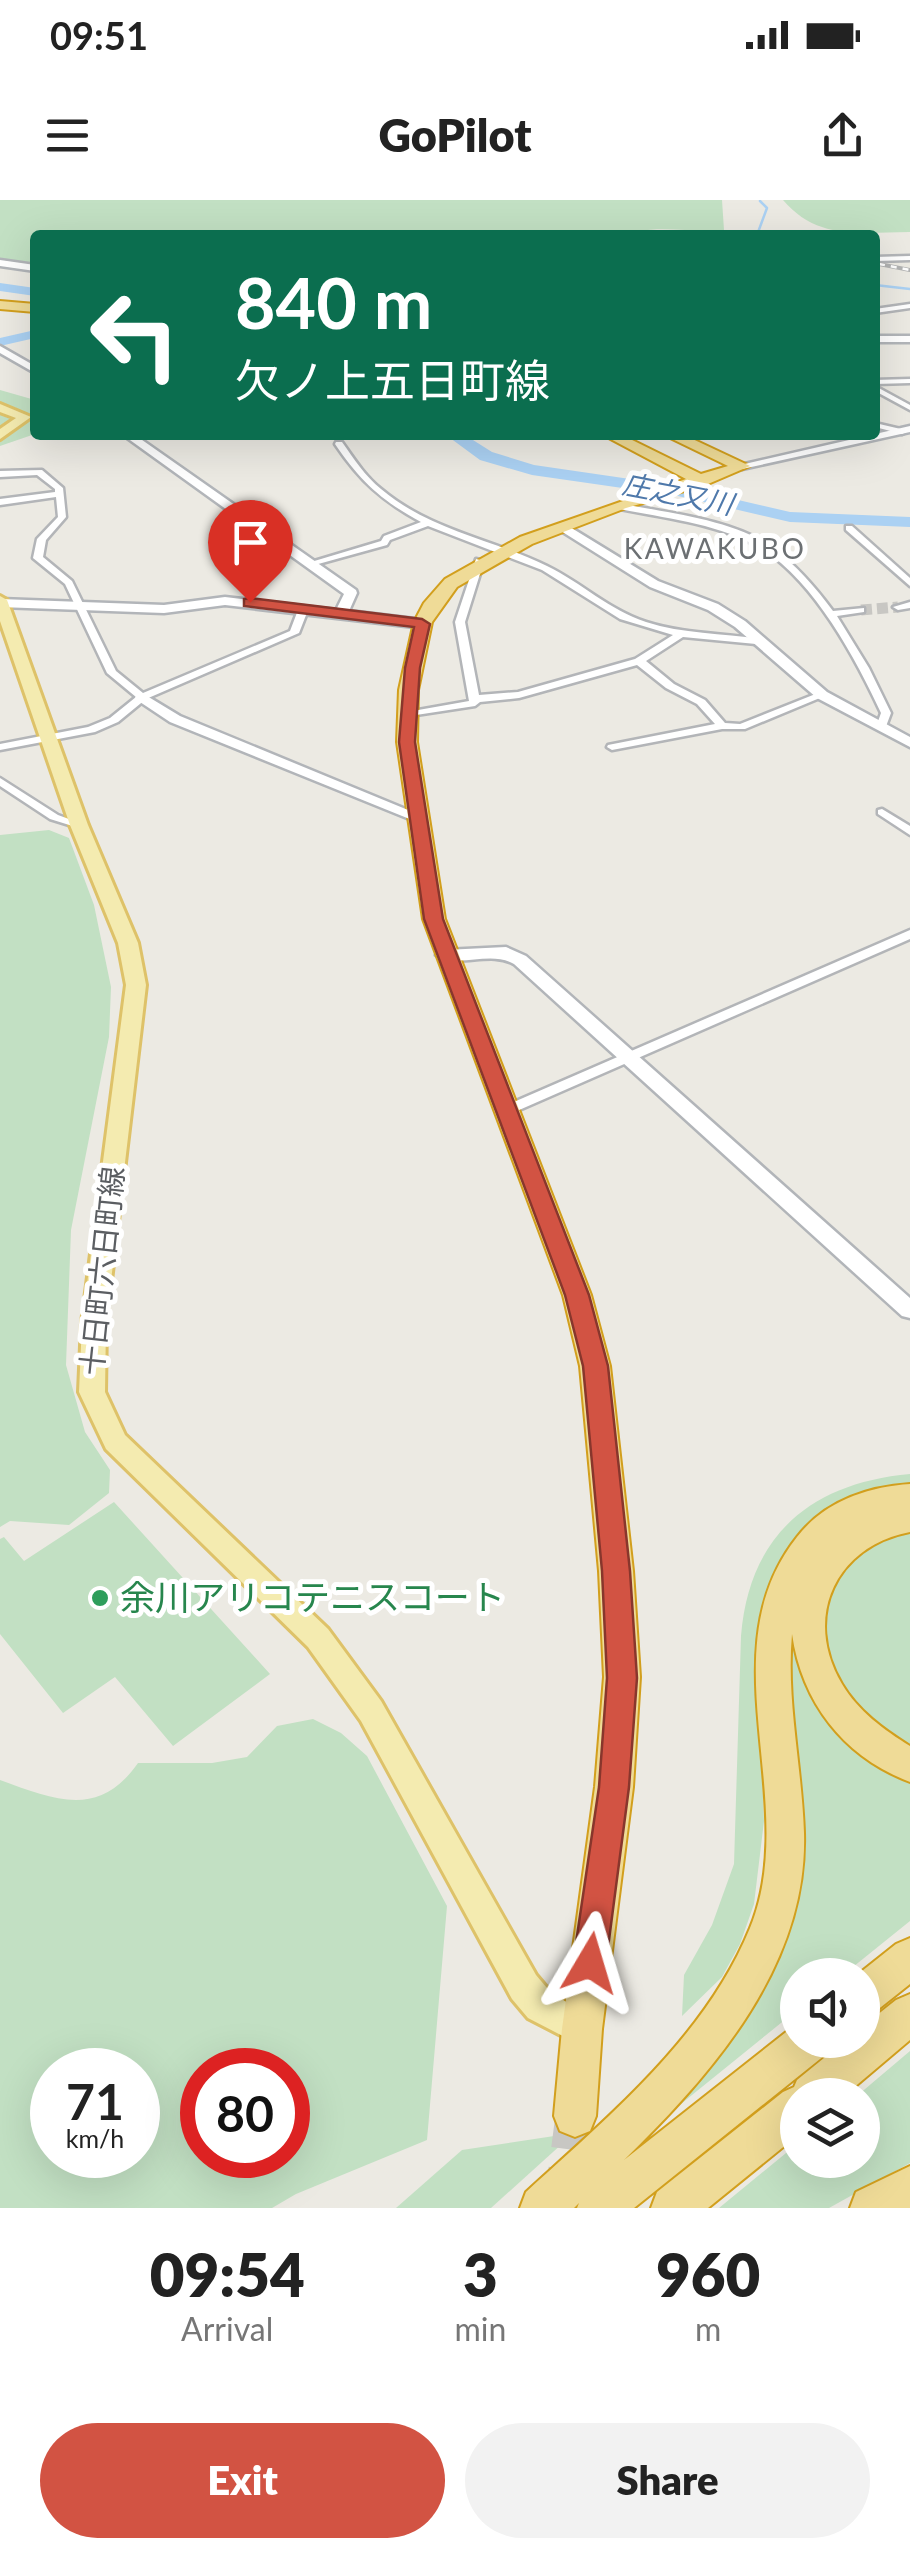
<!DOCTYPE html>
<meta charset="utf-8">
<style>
:root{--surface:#fff;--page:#f2f2f2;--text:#222;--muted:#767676;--accent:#d25343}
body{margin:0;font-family:Lato,"Noto Sans JP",sans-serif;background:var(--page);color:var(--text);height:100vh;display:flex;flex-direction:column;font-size:38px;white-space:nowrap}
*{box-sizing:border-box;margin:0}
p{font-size:32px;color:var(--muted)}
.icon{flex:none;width:55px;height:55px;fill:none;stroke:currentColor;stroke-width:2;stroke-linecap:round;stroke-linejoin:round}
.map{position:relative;height:2008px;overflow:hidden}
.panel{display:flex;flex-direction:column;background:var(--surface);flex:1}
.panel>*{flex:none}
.guide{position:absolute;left:30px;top:30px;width:850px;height:210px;border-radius:10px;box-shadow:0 10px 40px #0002;background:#0b6e4f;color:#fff;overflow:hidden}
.controls{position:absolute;left:780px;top:1758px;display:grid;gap:20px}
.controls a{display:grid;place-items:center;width:100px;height:100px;border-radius:50%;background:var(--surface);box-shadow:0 10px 40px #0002;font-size:50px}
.speed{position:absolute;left:30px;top:1848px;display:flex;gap:20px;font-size:50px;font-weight:700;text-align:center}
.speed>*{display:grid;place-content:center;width:130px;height:130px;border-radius:50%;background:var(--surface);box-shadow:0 10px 40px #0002;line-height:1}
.speed small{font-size:25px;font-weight:400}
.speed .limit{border:15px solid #d22;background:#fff;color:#111}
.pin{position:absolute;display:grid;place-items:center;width:85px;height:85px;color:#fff;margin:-102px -42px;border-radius:50% 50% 50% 0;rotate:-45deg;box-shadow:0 0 10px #0007}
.pin .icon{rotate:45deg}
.me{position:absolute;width:110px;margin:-55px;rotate:7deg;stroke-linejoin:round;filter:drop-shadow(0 0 8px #0008)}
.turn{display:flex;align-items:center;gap:35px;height:210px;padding:0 40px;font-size:45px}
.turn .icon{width:130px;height:130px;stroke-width:2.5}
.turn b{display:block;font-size:70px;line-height:85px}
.eta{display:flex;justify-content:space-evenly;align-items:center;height:170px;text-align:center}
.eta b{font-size:60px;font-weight:800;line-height:70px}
.primary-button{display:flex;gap:20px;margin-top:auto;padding:20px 40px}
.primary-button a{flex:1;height:115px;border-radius:60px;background:var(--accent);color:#fff;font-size:40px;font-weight:800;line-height:115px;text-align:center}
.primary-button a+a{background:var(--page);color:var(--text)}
.status{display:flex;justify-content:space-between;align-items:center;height:70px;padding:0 50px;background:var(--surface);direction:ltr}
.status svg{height:28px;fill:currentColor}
header{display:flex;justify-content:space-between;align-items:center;height:130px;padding:0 40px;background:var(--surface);font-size:45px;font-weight:800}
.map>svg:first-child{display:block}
.green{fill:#c2e0c3;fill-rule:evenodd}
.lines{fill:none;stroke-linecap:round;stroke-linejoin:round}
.stream{stroke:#abd1f3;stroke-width:2.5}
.river{fill:#abd1f3;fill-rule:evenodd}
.street-tunnel{stroke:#c8c7c3;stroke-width:11;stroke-dasharray:11 5;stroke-linecap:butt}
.highway-tunnel{stroke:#c8c7c3;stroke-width:39;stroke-dasharray:39 20;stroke-linecap:butt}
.street-casing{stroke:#b3b5b8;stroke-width:5}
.secondary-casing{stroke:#b2b5b9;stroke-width:5}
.primary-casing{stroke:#dec269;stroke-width:6}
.highway-casing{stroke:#d29f1d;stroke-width:4}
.street{fill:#fff;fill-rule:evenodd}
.secondary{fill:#fff;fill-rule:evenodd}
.primary{fill:#f4ebb0;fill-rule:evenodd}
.highway{fill:#efdb97;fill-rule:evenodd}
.rail-casing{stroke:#b1b2b2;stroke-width:4}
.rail{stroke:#fff;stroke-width:2.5;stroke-dasharray:6;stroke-linecap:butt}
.route{fill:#d25343;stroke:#88362c;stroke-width:2.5}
.leisure-dot{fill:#2e9e5b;stroke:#fff;stroke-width:4}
.labels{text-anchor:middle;stroke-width:10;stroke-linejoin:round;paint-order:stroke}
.far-water-label{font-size:28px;font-style:italic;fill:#4f79ab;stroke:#fff}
.far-neighbourhood-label{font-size:28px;letter-spacing:2.5px;fill:#6c7073;stroke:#fff}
.street-label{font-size:30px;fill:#5b5e62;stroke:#fff}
.near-leisure-label{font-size:35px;fill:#27864d;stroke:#fff;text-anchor:start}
</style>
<div class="status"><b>09:51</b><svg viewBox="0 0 49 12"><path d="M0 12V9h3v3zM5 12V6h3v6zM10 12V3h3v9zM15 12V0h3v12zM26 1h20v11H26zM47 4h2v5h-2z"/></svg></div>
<header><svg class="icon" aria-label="menu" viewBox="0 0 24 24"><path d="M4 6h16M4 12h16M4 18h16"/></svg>GoPilot<svg class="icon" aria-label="share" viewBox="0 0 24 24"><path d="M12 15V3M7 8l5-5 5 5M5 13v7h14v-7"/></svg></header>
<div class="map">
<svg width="910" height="2008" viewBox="0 0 910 2008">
<rect width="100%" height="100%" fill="#eceae3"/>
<!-- green -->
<g class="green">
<path d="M 0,0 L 722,0 L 724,30 C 695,33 667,26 639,31 L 641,35 L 35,35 L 35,67 L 0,60 Z"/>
<path d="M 783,0 L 910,0 L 910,32 C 860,32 818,41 783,0 Z"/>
<path d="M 0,190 L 35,200 L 35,234 L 0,246 Z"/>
<path d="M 49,630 L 69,638 L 94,705 L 111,787 L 109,837 L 71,1030 L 66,1165 L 85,1232 L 110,1270 L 109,1293 L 69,1325 L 10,1321 L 0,1327 L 0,635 Z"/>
<path d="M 910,1274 L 910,1288 L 814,1322 L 788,1351 L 771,1389 L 761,1549 L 764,1621 L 754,1704 L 740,1744 L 722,1777 L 682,1816 L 684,1775 L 712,1725 L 734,1664 L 741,1436 C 749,1335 811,1283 910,1274 Z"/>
<path d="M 114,1302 L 270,1474 L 173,1546 L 115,1477 L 63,1513 L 0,1434 L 0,1339 L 4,1337 L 24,1361 Z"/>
<path d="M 910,1330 L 910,1547 C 860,1516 799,1456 828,1391 C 835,1375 843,1359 859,1349 C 874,1340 894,1336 910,1330 Z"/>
<path d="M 786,1441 L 795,1442 L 910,1577 L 910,1721 L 843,1775 L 798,1775 L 797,1810 L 671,1912 L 738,1831 L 767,1778 Z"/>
<path d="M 313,1519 L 341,1533 L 367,1556 L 447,1706 L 427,1940 L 296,1994 L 272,2008 L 0,2008 L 0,1580 C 55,1600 99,1619 138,1563 L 212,1563 L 247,1557 L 277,1526 ZM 52,1870 L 138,1870 L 138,1955 L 52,1955 ZM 202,1870 L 288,1870 L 288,1955 L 202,1955 Z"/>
<path d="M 910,1851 L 910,1963 L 829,2008 L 719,2008 L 797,1944 L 798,1960 L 862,1960 L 862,1895 L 858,1895 Z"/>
<path d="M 574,1933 L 491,2008 L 396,2008 L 462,1950 Z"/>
</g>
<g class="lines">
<!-- stream -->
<g class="stream">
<path d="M 757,35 L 767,8 L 760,1"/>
<path d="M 875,85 L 910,89"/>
</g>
<!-- river -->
<g class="river">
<path d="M 0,83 L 35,88 L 35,96 L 0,91 Z"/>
<path d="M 35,130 L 35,138 L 0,146 L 0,138 Z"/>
<path d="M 446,235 L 465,235 L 492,252 L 534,265 L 678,286 L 790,312 L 910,317 L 910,327 L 790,322 L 678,296 L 532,275 L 480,260 Z"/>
</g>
<!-- street-tunnel -->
<path class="street-tunnel" d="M 861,410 L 898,407"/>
<!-- highway-tunnel -->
<path class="highway-tunnel" d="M 563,2008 L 575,1916"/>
<!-- street casing -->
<g class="street-casing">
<g id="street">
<path d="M 910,56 L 910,60 L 875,61 L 875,57 Z"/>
<path d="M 910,104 L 910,108 L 875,113 L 875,109 Z"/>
<path d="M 910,179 L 910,183 L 875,184 L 875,180 Z"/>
<path d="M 875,186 L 910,205 L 910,210 L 875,191 Z"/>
<path d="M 875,223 L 905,230 L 906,232 L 902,234 L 875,227 Z"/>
<path d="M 336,242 L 342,242 C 354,259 365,276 381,289 C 429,330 492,339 547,366 C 582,383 609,410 646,422 C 683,434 722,433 760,439 L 760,443 L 756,444 L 683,437 L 646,461 L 674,484 L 705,500 L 725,523 L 740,524 L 818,493 L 827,495 L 745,529 L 722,529 L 612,550 L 607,547 L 608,545 L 715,524 L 697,504 L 666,488 L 637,465 L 519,498 L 480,502 L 475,506 L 403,517 L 402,515 L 407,512 L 469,501 L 455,422 L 476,359 L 484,361 L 465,422 L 479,495 L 518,492 L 635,459 L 673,435 L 620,419 L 542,370 L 428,326 L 390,340 L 387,345 L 311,366 L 311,362 L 381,341 L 384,336 L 421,322 C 382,301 360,281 335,244 Z"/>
<path d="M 42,270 L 63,288 L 66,317 L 46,340 L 43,357 L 72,381 L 116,471 L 143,493 L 290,431 L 298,410 L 303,407 L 308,410 L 299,433 L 146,499 L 118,522 L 95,532 L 0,550 L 0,544 L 88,527 L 110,518 L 136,497 L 107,473 L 65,384 L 33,358 L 37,339 L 58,317 L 56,297 L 0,305 L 0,299 L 55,292 L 55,289 L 37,275 L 0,277 L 0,271 Z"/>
<path d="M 623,304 C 669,313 735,320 773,348 C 796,365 816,388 833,411 L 864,408 L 864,412 L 837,416 L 869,468 L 891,513 L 885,529 L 876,527 L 881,513 C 855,457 810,373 753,344 C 713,323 664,318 620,309 L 619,307 Z"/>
<path d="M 846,326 L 852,326 L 910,378 L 910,386 L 846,330 Z"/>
<path d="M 910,402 L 910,408 L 898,410 L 893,407 Z"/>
<path d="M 0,578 L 58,615 L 85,625 L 79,628 L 50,619 L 0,586 Z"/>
<path d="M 882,609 L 910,626 L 910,635 L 878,614 L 878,610 Z"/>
<path d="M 910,730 L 910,739 L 510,914 L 500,914 L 498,911 L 500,908 Z"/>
</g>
</g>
<!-- secondary casing -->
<g class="secondary-casing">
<g id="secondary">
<path d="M 0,60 L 35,65 L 35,71 L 0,66 Z"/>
<rect x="875" y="136" width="35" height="6"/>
<path d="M 0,146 L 35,166 L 35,173 L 0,153 Z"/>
<path d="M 910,226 L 910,232 L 742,269 L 736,266 Z"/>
<path d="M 123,235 L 135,235 L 356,390 L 357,393 L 349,411 L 423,420 L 430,424 L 423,428 L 225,405 L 164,413 L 0,407 L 0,399 L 164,405 L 225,397 L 336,410 L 344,394 Z"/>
<path d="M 565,324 L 658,381 L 718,404 L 745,421 L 827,492 L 910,537 L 910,547 L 817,498 L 735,427 L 708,410 L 650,387 L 561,331 L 559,328 Z"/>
<path d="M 142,493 L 180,516 L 425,617 L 417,622 L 412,620 L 170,522 L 137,500 L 135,497 Z"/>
<path d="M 506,747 L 526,756 L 910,1098 L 910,1118 L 902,1116 L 514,764 C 490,750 458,769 436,755 L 445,750 Z"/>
</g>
</g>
<!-- primary casing -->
<g class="primary-casing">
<g id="primary">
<path d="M 0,204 L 31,217 L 0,239 L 0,229 L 16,218 L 0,212 Z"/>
<path d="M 0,396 L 7,400 L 88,625 L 138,743 L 146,785 L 106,1123 L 105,1192 L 125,1235 L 328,1429 L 381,1501 L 536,1775 L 552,1794 L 594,1817 L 599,1829 L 594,1841 L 582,1846 L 528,1818 L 512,1799 L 361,1521 L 308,1447 L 106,1249 L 79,1192 L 82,1123 L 126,785 L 118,743 L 70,625 L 0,421 Z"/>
</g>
</g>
<!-- highway casing -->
<g class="highway-casing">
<g id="highway">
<path d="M 0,101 L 35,104 L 35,112 L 0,109 Z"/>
<path d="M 603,235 L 622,235 L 701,274 L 728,266 L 664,235 L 684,235 L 750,266 L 708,284 L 626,308 L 532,344 L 457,387 L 432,422 L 418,490 L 417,542 L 445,719 L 591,1095 L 610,1166 L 633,1371 L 640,1477 L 633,1587 L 602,1829 L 596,1916 L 590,1931 L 575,1937 L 560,1931 L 554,1916 L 562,1829 L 595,1587 L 604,1477 L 599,1371 L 580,1166 L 563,1095 L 423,719 L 397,542 L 399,490 L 414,422 L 424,403 L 445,379 L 520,337 L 686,279 Z"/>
<path d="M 910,1284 L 910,1332 C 836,1346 802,1417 842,1484 C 858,1511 884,1530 910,1546 L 910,1582 C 844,1557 802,1503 792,1434 C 786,1501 802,1567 804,1633 C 808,1766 712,1874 624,1960 L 795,1825 L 798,1840 L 831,1840 L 825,1855 L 634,2008 L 577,2008 L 579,2003 L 574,2008 L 520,2008 L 526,1992 C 610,1915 706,1836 750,1728 C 802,1602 706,1452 797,1337 C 824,1302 866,1287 910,1284 Z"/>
<path d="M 910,1738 L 910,1784 L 876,1811 L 862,1817 L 862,1775 L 857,1775 L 896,1744 Z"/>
<path d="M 910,1794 L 910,1840 L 845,1895 L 798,1895 L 798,1935 L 708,2008 L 651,2008 L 657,1992 L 783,1892 L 794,1887 L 797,1880 L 846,1840 L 862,1840 L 862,1827 L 896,1800 Z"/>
<path d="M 910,1966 L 910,2008 L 850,2008 L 856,1992 Z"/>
</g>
</g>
<!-- street -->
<use href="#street" class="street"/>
<!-- secondary -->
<use href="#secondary" class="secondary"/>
<!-- primary -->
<use href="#primary" class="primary"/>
<!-- highway -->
<use href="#highway" class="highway"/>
<!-- rail casing -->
<g class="rail-casing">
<path id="rail" d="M 879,64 L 910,70"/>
</g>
<!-- rail -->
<use href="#rail" class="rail"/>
</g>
<!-- route -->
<path class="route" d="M 250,398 L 422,419 L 430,424 L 420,468 L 415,542 L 443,719 L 589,1095 L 608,1166 L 630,1371 L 637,1478 L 629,1587 L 606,1763 L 601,1774 L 590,1779 L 578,1774 L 573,1763 L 599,1587 L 607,1478 L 602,1371 L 583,1166 L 565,1095 L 424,719 L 399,542 L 405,468 L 414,427 L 244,406 L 244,399 Z"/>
<!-- markers -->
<circle class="leisure-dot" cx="100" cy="1398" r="10"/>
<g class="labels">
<!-- far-water labels -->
<g class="far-water-label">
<text transform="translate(678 294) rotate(11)" y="10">庄之又川</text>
</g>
<!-- far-neighbourhood labels -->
<g class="far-neighbourhood-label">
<text x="715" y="359">KAWAKUBO</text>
</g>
<!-- street labels -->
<g class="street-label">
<text transform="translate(103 1071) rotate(-84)" y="10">十日町六日町線</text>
</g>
<!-- near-leisure labels -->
<g class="near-leisure-label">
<text x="120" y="1410">余川アリコテニスコート</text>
</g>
</g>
</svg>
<div class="controls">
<a><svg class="icon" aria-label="sound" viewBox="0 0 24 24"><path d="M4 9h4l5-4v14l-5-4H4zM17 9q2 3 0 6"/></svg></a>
<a><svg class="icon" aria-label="layers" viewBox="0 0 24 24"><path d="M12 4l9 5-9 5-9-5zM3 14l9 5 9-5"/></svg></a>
</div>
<div class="speed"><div>71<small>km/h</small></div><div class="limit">80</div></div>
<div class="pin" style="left:250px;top:402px;background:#d93025"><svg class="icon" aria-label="arrive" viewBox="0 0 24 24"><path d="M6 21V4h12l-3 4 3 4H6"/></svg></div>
<svg class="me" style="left:590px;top:1763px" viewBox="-20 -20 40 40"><path d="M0-17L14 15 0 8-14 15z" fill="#d25343" stroke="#fff" stroke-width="4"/></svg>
<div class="guide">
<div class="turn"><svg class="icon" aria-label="left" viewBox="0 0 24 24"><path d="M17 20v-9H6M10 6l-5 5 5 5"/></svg><div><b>840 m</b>欠ノ上五日町線</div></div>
</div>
</div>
<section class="panel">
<div class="eta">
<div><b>09:54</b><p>Arrival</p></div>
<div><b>3</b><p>min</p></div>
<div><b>960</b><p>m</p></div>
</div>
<div class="primary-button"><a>Exit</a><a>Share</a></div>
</section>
